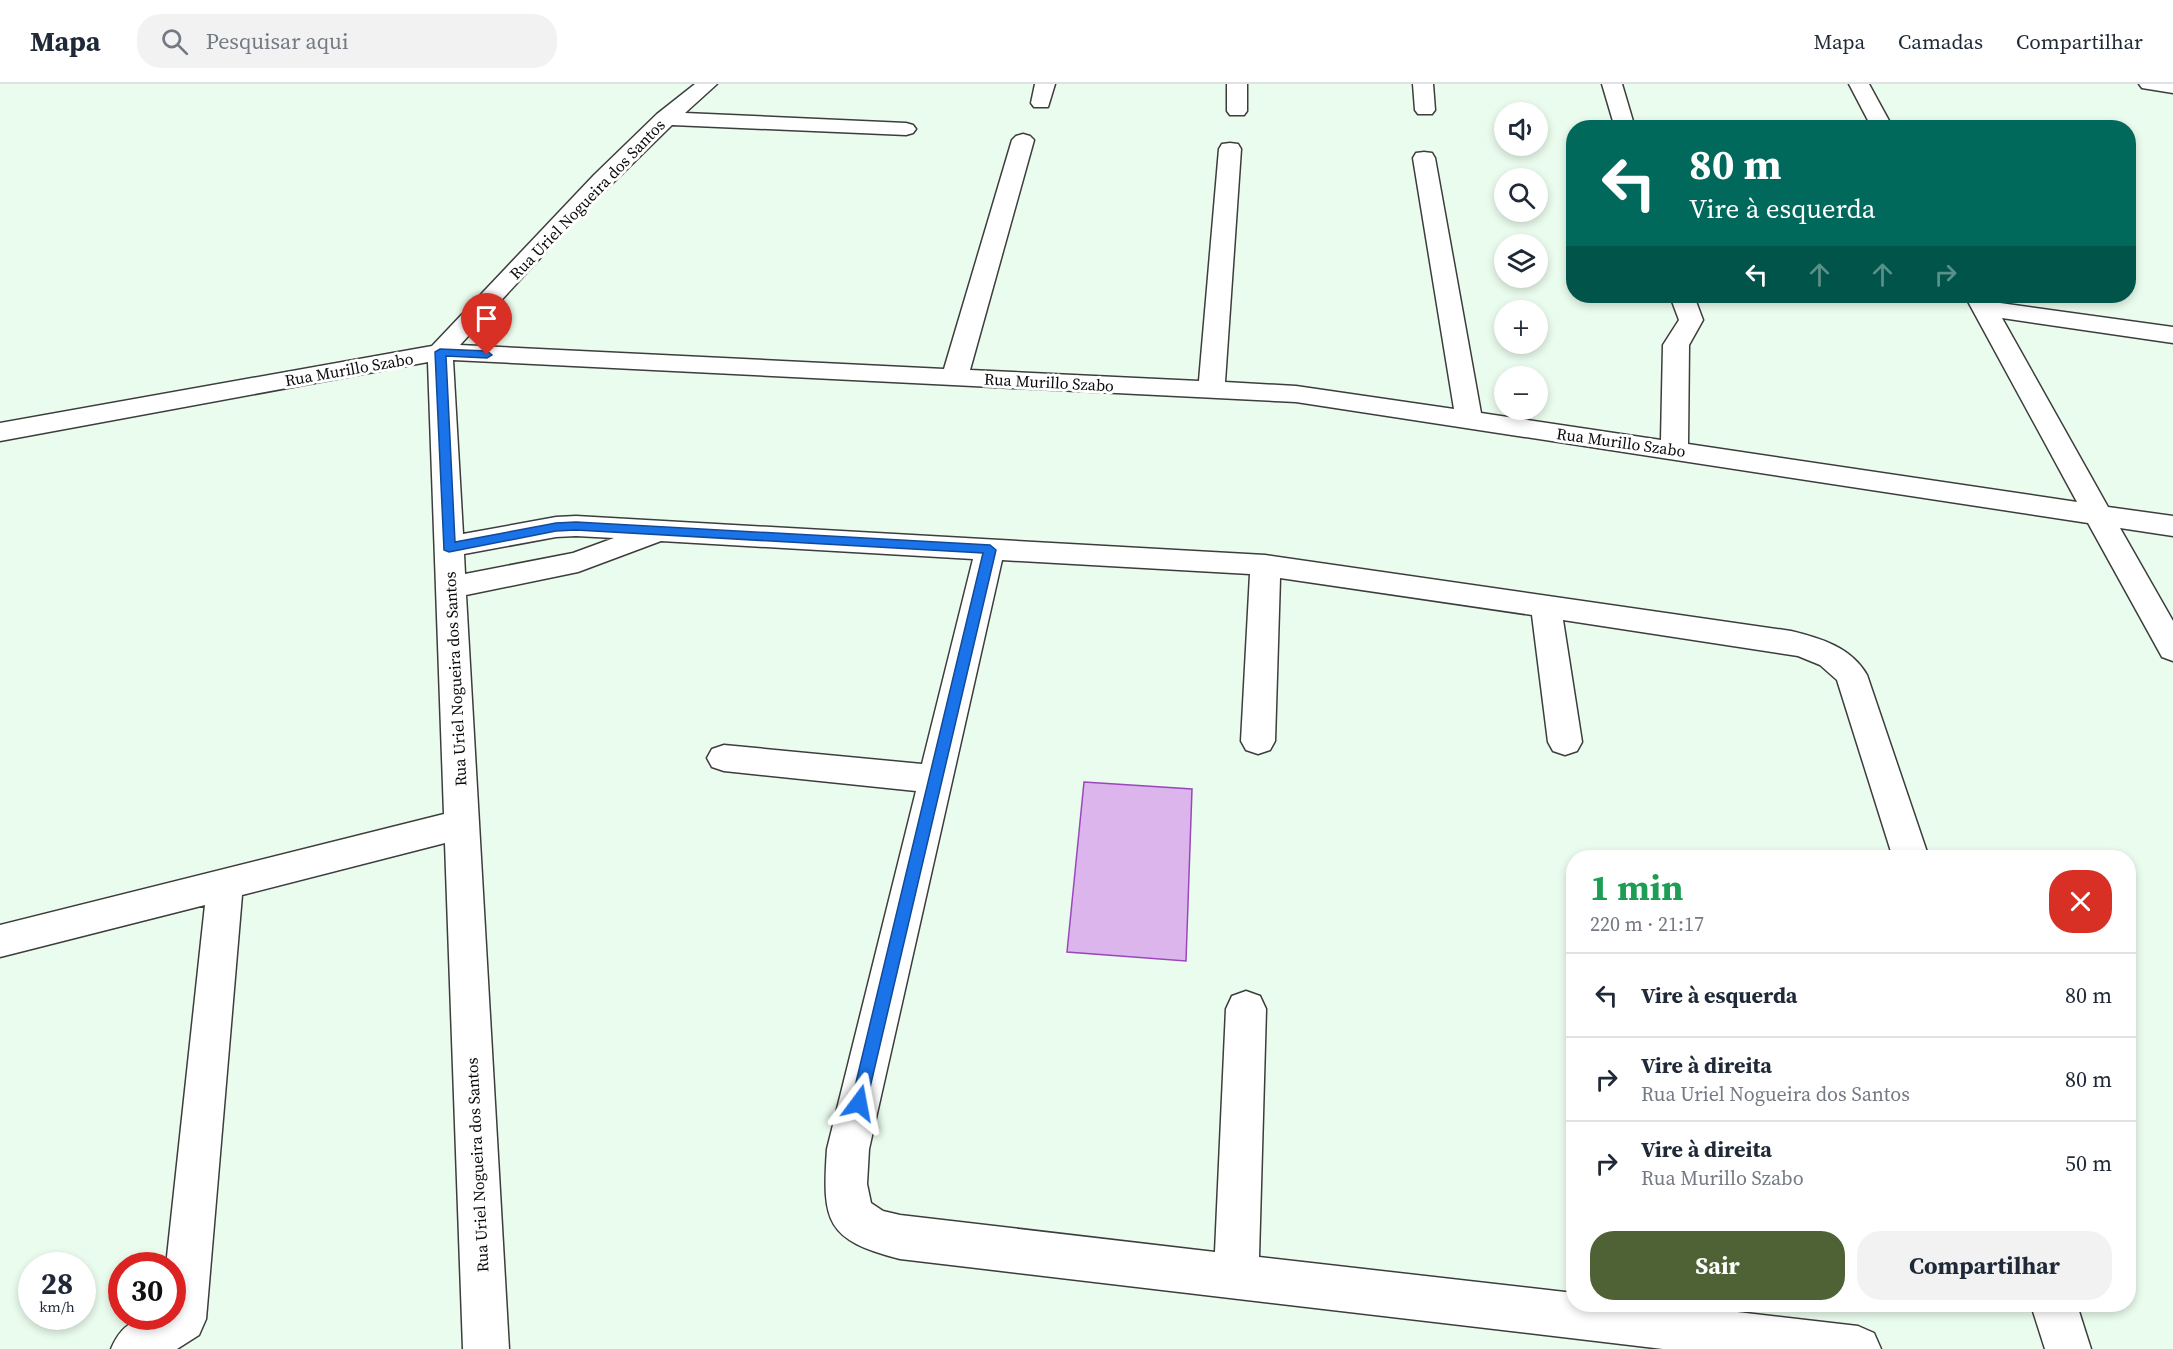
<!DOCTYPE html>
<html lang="pt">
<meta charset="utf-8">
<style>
:root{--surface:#fff;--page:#f2f2f3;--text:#1f2937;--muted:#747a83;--line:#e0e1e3;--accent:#4e6236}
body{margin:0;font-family:"Source Serif 4",serif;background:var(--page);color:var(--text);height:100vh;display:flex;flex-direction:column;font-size:22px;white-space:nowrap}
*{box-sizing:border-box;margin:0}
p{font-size:20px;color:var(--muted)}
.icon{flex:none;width:33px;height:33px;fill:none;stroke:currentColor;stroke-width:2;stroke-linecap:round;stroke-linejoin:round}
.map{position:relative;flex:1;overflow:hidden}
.side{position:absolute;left:1566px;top:766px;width:570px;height:462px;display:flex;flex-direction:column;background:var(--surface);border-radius:24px;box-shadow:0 3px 9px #0003}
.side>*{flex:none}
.hud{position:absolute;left:1566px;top:36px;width:570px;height:183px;border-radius:24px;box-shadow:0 3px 9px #0003;background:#00695c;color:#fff;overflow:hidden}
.buttons{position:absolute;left:1494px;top:18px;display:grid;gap:12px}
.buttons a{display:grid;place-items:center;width:54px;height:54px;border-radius:50%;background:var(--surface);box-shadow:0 3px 9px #0003;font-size:30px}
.speed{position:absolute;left:18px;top:1168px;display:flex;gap:12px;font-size:30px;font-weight:700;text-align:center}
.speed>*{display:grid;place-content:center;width:78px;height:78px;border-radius:50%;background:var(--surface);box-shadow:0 3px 9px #0003;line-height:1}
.speed small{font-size:15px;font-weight:400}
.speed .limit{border:9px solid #d22;background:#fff;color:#111}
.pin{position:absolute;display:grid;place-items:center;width:51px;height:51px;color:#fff;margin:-62px -26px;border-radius:50% 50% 50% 0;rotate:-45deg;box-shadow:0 0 6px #0007}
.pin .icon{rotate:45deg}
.me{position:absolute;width:66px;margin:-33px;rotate:13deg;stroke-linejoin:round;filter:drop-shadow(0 0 4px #0008)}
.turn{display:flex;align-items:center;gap:21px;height:126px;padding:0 24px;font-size:27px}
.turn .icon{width:78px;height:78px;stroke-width:2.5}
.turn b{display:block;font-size:42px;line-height:51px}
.lanes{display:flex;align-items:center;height:57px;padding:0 24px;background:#0003;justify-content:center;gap:30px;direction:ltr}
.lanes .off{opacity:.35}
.round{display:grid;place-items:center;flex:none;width:63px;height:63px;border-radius:24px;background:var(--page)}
.overview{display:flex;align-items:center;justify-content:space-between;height:102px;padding:0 24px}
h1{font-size:36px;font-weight:700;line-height:45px;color:#1e9e55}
.primary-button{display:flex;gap:12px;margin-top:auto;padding:12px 24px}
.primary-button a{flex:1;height:69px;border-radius:24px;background:var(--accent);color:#fff;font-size:24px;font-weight:700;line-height:69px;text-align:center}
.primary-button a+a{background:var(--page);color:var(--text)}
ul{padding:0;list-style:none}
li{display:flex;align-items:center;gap:18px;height:84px;padding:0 24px;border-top:2px solid var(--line)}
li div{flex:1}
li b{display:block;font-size:22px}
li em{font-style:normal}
header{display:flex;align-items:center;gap:36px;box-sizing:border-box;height:84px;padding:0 30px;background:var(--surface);border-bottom:2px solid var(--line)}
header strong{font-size:28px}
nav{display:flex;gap:33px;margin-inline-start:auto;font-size:21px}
.search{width:420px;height:54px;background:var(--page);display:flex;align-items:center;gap:15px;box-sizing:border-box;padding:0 21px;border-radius:24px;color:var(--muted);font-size:22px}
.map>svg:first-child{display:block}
.water{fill:#ddb5ed;stroke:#9b46bb;stroke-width:1.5}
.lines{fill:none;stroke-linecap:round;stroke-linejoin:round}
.minor-casing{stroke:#3d3d3d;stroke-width:3}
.minor{fill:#fff;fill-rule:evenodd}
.route{fill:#1a73e8;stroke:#114b97;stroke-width:1.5}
.labels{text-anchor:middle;stroke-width:6;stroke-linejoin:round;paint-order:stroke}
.street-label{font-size:16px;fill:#0a0a0a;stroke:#fff}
</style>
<header>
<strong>Mapa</strong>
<div class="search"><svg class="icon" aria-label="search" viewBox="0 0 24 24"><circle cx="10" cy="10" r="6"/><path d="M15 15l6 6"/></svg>Pesquisar aqui</div>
<nav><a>Mapa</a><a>Camadas</a><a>Compartilhar</a></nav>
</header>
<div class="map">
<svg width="2173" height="1265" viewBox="0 0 2173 1265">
<rect width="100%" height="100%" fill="#eafced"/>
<!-- water -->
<path class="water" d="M 1084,698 L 1192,705 L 1186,877 L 1067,868 Z"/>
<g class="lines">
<!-- minor casing -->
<g class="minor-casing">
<g id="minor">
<path d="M 695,0 L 717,0 L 685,29 L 906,39 L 913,41 L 916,45 L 913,49 L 906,51 L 672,41 L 577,134 L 460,261 L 944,285 L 1012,56 L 1016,52 L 1023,50 L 1030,52 L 1034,56 L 970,286 L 1199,297 L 1219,65 L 1222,60 L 1230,59 L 1238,60 L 1241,65 L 1225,298 L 1296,302 L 1454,325 L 1413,74 L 1416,69 L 1424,68 L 1432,69 L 1435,74 L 1481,329 L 1661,356 L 1663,261 L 1679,236 L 1670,212 L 1694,212 L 1703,236 L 1689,261 L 1688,360 L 2077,418 L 1965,212 L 1989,212 L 1993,218 L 2173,243 L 2173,259 L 2002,234 L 2108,423 L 2173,432 L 2173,452 L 2120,444 L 2173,537 L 2173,577 L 2162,573 L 2088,439 L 1296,318 L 453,276 L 463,450 L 556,433 L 576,432 L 1265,471 L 1791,547 C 1820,554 1851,563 1867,591 L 1929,774 L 1893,774 L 1837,596 L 1820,581 L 1798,572 L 1563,536 L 1582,658 L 1577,667 L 1565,671 L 1553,667 L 1548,658 L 1532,531 L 1280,494 L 1275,657 L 1270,666 L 1258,670 L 1246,666 L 1241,657 L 1250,490 L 1002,476 L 869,1065 L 867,1100 L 871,1119 L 883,1127 L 900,1131 L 1215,1168 L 1226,925 L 1232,912 L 1246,907 L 1260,912 L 1266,925 L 1259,1173 L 1574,1209 L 1574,1221 L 1677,1221 L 1858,1242 L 1874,1249 L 1881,1265 L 1663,1265 L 900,1175 C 826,1156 822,1138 827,1065 L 916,707 L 724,687 L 712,683 L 707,674 L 712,665 L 724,661 L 922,680 L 973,475 L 661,457 L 578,488 L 466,511 L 509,1265 L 463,1265 L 445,759 L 242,811 L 206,1235 L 199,1251 L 177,1265 L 111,1265 C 124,1234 142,1233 172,1233 L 172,1182 L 166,1182 L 205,821 L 0,873 L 0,841 L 444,730 L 428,278 L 0,357 L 0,339 L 432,262 L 594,91 L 657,30 ZM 576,452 L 614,454 L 573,469 L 465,490 L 464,470 L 556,453 Z"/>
<path d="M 1035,0 L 1055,0 L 1048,23 L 1034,23 L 1031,19 Z"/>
<path d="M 1227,0 L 1247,0 L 1247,27 L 1244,31 L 1230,31 L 1227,27 Z"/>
<path d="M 1413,0 L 1433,0 L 1435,26 L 1432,30 L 1418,30 L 1415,26 Z"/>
<path d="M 1602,0 L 1622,0 L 1635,44 L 1615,44 Z"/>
<path d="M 1849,0 L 1869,0 L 1893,44 L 1872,44 Z"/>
<path d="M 2139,0 L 2173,0 L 2173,9 L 2142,4 Z"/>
<path d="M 2031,1221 L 2077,1221 L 2091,1265 L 2045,1265 Z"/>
</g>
</g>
<!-- minor -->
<use href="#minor" class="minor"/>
</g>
<!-- route -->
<path class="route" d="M 440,265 L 487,267 L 492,271 L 487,274 L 446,272 L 455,458 L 556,439 L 576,438 L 990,461 L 996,466 L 865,1025 L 859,1027 L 853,1025 L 851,1019 L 983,469 L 576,446 L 556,447 L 449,468 L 444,466 L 435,268 Z"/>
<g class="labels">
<!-- street labels -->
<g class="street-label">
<text transform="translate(587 115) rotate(-46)" y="6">Rua Uriel Nogueira dos Santos</text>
<text transform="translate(349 285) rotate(-10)" y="6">Rua Murillo Szabo</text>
<text transform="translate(1049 298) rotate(3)" y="6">Rua Murillo Szabo</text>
<text transform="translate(1621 358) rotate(8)" y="6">Rua Murillo Szabo</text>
<text transform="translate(455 595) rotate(-93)" y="6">Rua Uriel Nogueira dos Santos</text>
<text transform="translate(477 1081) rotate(-93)" y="6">Rua Uriel Nogueira dos Santos</text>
</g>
</g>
</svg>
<div class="buttons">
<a><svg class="icon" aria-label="sound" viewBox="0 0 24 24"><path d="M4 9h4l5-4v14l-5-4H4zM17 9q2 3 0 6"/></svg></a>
<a><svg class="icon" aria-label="search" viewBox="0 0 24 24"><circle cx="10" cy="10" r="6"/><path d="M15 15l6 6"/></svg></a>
<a><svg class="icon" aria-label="layers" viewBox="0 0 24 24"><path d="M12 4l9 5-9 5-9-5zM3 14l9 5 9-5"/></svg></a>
<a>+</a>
<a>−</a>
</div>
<div class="speed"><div>28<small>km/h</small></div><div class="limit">30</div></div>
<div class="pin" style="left:487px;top:271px;background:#d93025"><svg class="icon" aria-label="arrive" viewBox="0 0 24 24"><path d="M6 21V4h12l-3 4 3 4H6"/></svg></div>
<svg class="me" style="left:859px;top:1019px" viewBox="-20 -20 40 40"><path d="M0-17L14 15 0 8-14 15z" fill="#1a73e8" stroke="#fff" stroke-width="4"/></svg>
<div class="hud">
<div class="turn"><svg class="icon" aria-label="left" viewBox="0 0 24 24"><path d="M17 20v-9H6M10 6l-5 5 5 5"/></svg><div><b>80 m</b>Vire à esquerda</div></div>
<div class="lanes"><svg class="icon" aria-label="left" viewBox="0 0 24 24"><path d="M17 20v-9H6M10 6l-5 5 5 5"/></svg><svg class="icon off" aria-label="ahead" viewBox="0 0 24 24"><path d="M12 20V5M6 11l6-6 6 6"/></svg><svg class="icon off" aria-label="ahead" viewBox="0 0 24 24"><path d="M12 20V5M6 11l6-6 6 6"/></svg><svg class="icon off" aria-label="right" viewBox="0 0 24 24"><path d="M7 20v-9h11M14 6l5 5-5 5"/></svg></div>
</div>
<section class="side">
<div class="overview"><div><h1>1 min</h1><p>220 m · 21:17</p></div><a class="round" style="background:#d93025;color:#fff"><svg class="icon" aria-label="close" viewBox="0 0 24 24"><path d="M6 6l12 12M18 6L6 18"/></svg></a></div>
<ul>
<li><svg class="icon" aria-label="left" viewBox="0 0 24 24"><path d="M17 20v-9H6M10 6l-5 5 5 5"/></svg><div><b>Vire à esquerda</b></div><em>80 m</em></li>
<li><svg class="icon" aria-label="right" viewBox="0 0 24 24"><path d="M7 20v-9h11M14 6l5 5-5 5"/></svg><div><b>Vire à direita</b><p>Rua Uriel Nogueira dos Santos</p></div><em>80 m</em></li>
<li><svg class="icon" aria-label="right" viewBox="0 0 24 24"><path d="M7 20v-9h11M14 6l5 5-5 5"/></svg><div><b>Vire à direita</b><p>Rua Murillo Szabo</p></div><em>50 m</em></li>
</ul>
<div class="primary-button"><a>Sair</a><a>Compartilhar</a></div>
</section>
</div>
